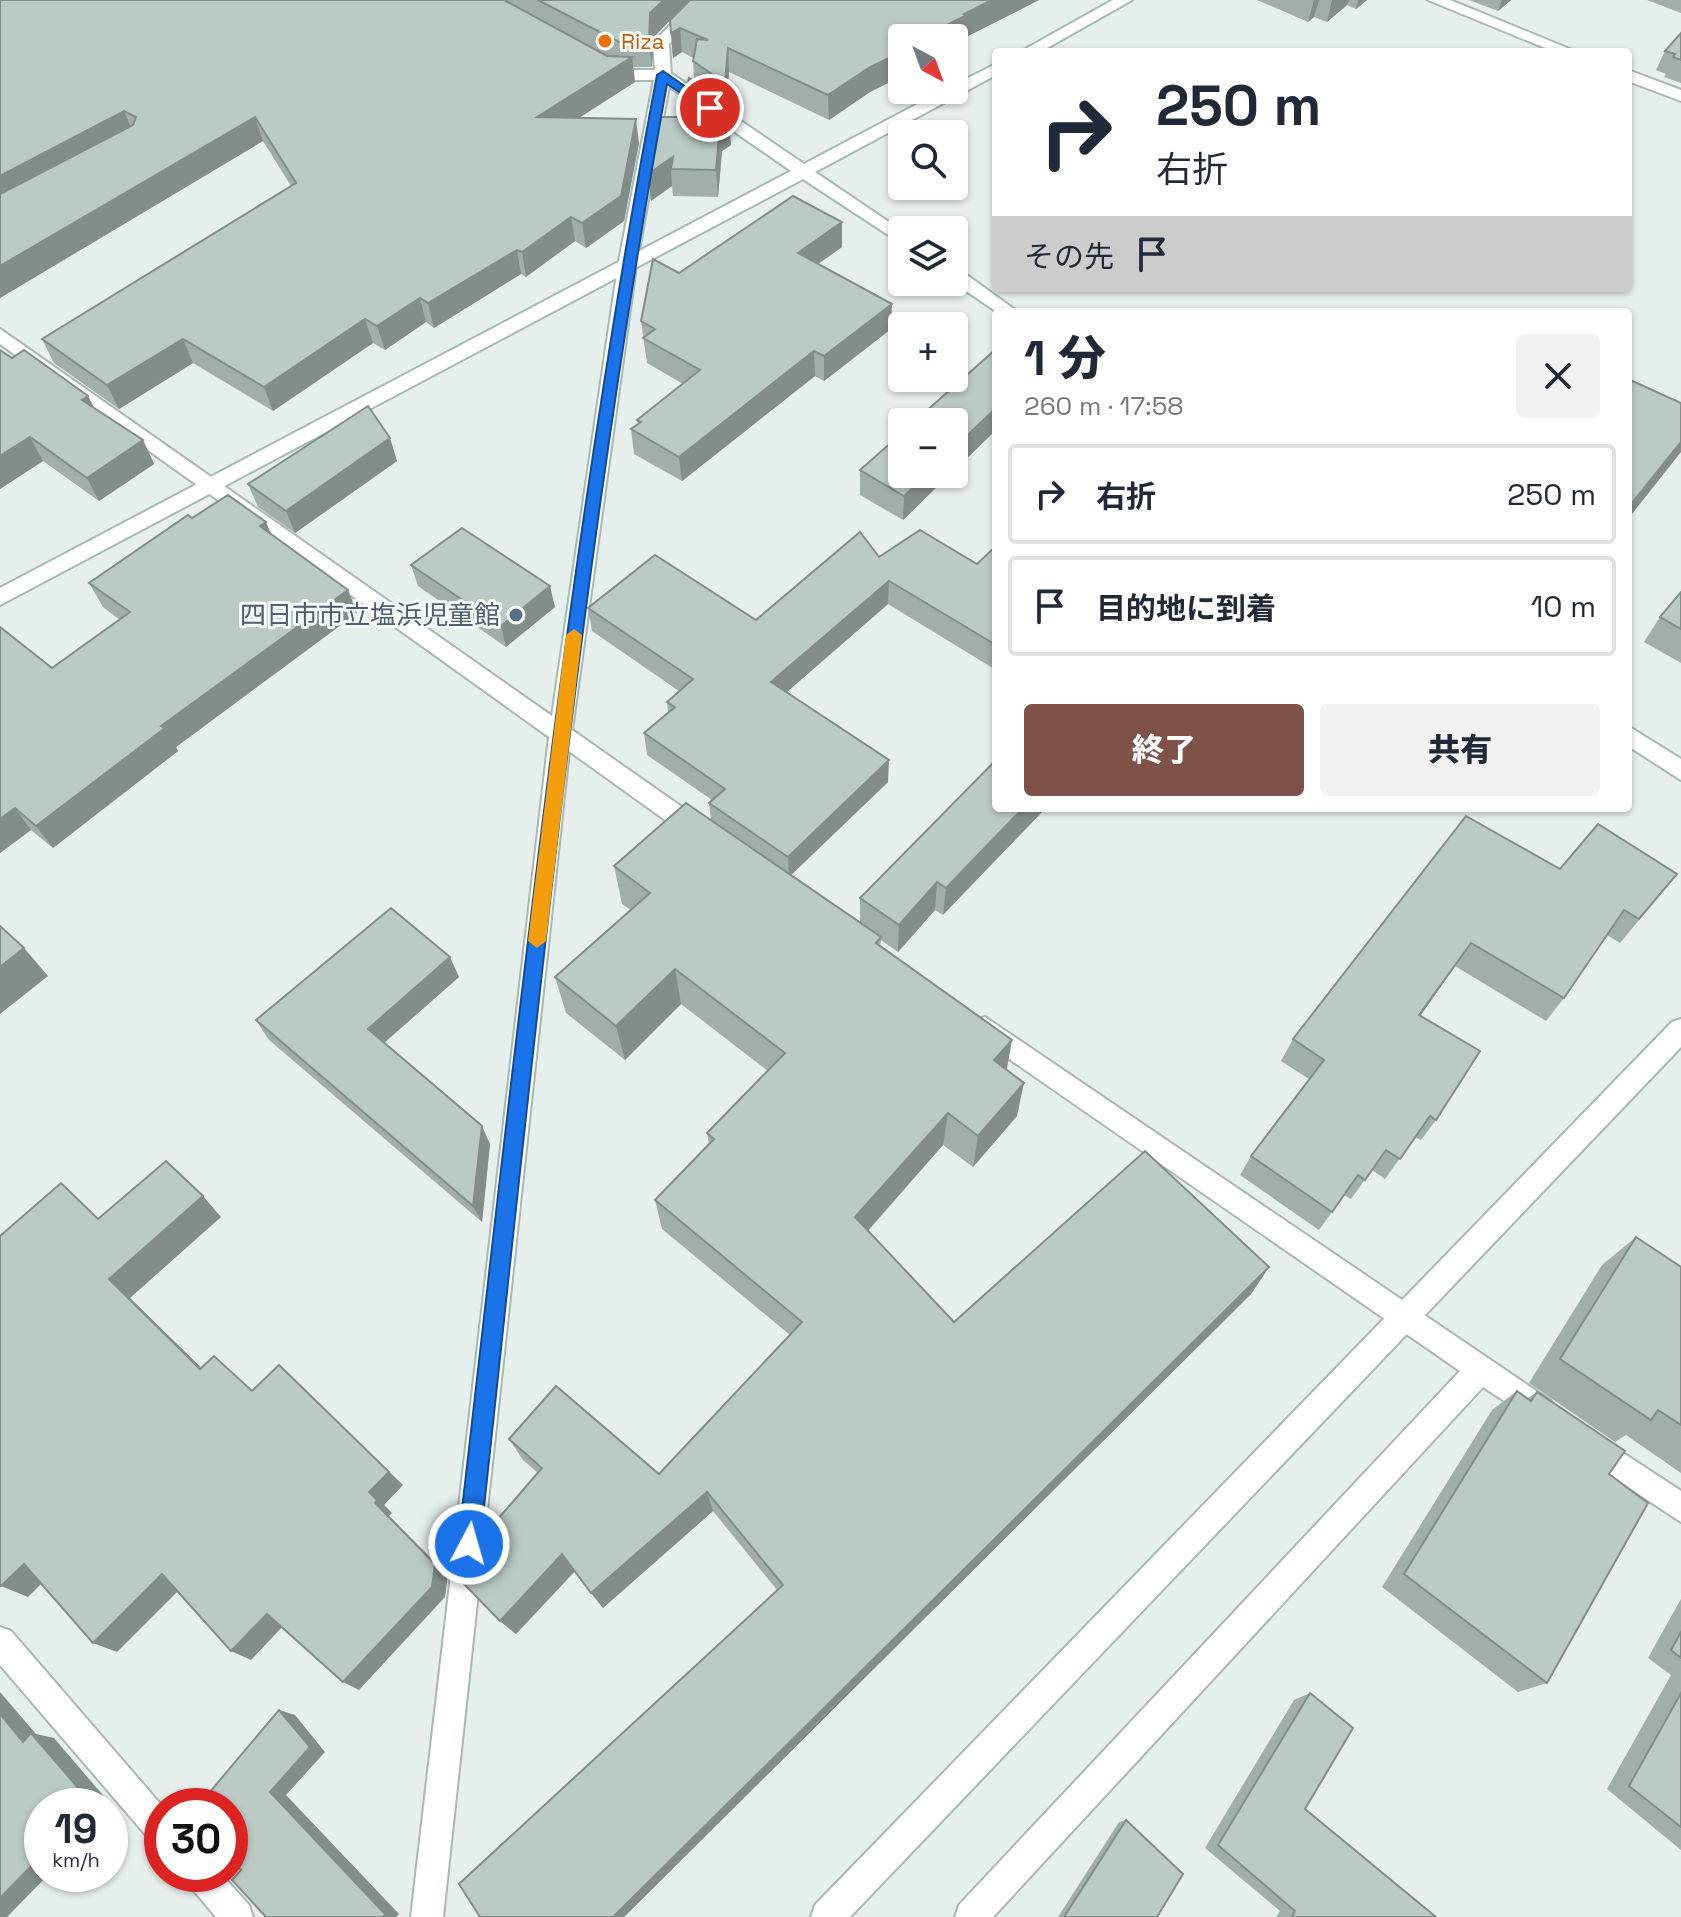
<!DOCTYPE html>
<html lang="ja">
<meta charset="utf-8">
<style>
:root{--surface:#fff;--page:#f2f2f3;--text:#1f2937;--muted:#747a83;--line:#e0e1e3;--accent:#7f5249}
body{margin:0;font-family:"Space Grotesk","Noto Sans JP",sans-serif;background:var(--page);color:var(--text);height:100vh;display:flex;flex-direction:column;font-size:30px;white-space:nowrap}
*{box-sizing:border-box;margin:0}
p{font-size:26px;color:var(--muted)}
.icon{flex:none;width:44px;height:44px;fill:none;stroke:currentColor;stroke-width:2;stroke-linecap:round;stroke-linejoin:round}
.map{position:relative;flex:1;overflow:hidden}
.sheet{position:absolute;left:992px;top:308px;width:640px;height:504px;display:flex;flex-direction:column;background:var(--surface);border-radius:8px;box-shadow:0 2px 6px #0004}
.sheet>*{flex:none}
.top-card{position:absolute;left:992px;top:48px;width:640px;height:244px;border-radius:8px;box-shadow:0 2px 6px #0004;background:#fff;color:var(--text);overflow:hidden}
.needle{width:52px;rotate:139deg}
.buttons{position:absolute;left:888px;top:24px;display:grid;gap:16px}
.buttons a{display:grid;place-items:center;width:80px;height:80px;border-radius:8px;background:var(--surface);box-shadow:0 2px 6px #0004;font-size:40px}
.speed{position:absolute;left:24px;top:1788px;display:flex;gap:16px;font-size:40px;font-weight:700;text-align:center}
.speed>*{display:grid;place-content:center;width:104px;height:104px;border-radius:50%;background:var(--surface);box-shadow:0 2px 6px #0004;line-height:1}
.speed small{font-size:20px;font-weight:400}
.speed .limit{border:12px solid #d22;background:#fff;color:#111}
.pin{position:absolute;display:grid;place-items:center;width:68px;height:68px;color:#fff;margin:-34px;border:4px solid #fff;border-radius:50%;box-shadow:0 2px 8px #0007}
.me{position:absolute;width:88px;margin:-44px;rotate:6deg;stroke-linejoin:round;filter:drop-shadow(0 0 6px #0008)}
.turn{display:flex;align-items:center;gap:28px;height:168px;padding:0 32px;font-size:36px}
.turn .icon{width:104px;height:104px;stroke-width:2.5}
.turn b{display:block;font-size:56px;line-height:68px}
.then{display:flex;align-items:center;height:76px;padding:0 32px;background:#0003;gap:16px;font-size:30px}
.round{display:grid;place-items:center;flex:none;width:84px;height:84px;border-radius:8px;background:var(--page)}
.overview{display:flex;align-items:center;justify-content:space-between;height:136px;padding:0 32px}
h1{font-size:48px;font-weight:800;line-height:60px}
.cta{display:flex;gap:16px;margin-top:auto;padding:16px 32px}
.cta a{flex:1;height:92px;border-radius:8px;background:var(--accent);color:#fff;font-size:32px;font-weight:800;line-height:92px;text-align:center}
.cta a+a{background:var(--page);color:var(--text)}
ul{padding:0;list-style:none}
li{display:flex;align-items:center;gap:24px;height:100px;margin:0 16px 12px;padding:0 16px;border:4px solid var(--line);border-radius:8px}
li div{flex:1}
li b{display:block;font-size:30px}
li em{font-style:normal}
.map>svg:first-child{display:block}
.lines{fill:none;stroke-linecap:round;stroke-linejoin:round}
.street-casing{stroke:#a8b8b2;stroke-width:4}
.secondary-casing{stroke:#a4bbb3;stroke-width:4}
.street{fill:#fff;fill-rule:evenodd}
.secondary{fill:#fff;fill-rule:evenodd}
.wall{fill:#a1aea9}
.shaded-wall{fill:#838d89}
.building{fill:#bbcac4;stroke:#838d89;stroke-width:2}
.route{fill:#1a73e8;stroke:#114b97;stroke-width:2}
.slow{fill:#f59e0b}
.food-dot{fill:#e8710a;stroke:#f7fbf9;stroke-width:3}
.service-dot{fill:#5c6f8a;stroke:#f7fbf9;stroke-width:3}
.labels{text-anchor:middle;stroke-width:6;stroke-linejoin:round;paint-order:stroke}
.far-food-label{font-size:22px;fill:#c56008;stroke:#f7fbf9;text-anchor:start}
.service-label{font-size:26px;fill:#4e5e75;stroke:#f7fbf9;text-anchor:end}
</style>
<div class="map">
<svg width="1681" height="1917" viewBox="0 0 1681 1917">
<rect width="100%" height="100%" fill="#e6efeb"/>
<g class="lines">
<!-- street casing -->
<g class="street-casing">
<g id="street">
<path d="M 694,0 L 711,0 L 669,44 L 671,75 L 636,266 L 572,730 L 709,826 L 712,833 L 709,840 L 693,840 L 569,751 L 443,1917 L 411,1917 L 549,737 L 0,344 L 0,329 L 552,716 L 618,266 L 654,80 L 618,80 L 595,68 L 603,63 L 621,70 L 655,70 L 653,43 Z"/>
<path d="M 1428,0 L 1450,0 L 1577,52 L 1555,52 Z"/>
<path d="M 1628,70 L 1681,90 L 1681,101 L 1628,81 Z"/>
<path d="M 985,1017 L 1551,1401 L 1555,1411 L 1551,1421 L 1541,1425 L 1483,1387 L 993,1917 L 955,1917 L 959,1905 L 1460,1371 L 976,1036 L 973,1028 L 976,1020 Z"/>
<path d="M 1591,1432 L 1681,1491 L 1681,1522 L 1581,1456 L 1577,1446 L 1581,1436 Z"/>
<path d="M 0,1627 L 11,1631 L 162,1806 L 162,1846 L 151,1841 L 0,1665 Z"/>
<path d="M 184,1874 L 221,1874 L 249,1905 L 253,1917 L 216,1917 L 189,1885 Z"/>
</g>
</g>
<!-- secondary casing -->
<g class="secondary-casing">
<g id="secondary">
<path d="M 1113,0 L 1132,0 L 1040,52 L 1020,52 Z"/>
<path d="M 996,64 L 996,75 L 815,172 L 902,231 L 902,244 L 803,179 L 0,605 L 0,588 L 791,171 L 657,78 L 657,72 L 669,72 L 804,164 L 944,90 L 954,90 L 954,85 Z"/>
<path d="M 954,268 L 960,270 L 1018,312 L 997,312 L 953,282 Z"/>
<path d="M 1628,726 L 1681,759 L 1681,780 L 1628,746 Z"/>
<path d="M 1681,1019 L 1681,1047 L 850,1917 L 811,1917 L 815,1905 L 1672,1022 Z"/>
</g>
</g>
<!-- street -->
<use href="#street" class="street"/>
<!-- secondary -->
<use href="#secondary" class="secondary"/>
</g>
<!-- wall -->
<g class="wall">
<path d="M 0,0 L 1039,0 L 966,37 L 965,40 L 902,38 L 902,76 L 870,92 L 829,120 L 729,72 L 726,107 L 723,105 L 724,118 L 731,145 L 722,151 L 718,197 L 673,196 L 672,186 L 651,201 L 694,82 L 693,58 L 682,52 L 673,58 L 670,20 L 653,38 L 652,67 L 633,67 L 635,82 L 579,118 L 639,143 L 624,221 L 586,248 L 575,241 L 526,277 L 521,274 L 434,328 L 426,322 L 385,350 L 373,343 L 273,411 L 193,363 L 119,409 L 54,363 L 42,339 L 291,186 L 263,141 L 0,298 Z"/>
<path d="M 1257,0 L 1367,0 L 1356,9 L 1347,5 L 1327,22 L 1314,17 L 1308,22 Z"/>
<path d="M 1469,0 L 1511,0 L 1498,11 Z"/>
<path d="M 1647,0 L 1681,0 L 1681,13 Z"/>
<path d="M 1681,33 L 1681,83 L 1664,77 L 1666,74 L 1656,70 L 1665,51 Z"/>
<path d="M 842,222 L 842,247 L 818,264 L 891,329 L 824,381 L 815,376 L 682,481 L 634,454 L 631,429 L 638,424 L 637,420 L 683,384 L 647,363 L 641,321 L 679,273 Z"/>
<path d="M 0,350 L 12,358 L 88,396 L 94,408 L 143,440 L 154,464 L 99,501 L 43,461 L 0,489 Z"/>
<path d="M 397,461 L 295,533 L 258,507 L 248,484 Z"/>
<path d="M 860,470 L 902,474 L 950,474 L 903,520 L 860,495 Z"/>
<path d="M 192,518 L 271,535 L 348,590 L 357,613 L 176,747 L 178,751 L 53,848 L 31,830 L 0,853 L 52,668 L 120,620 L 103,607 L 89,583 Z"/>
<path d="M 996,546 L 996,670 L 888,604 L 787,692 L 888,782 L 791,875 L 860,922 L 860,898 L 996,760 L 943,915 L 935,910 L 898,952 L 881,940 L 880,946 L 1007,1070 L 1017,1116 L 973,1167 L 943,1145 L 868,1231 L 954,1322 L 1269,1267 L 1251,1294 L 624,1917 L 480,1917 L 777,1590 L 713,1511 L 603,1608 L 575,1571 L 516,1634 L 500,1621 L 538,1473 L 523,1460 L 509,1439 L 659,1474 L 790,1335 L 662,1229 L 655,1200 L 709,1144 L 707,1133 L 768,1071 L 681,1004 L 625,1060 L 566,1013 L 555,977 L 631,910 L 622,904 L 614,866 L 711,820 L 709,803 L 712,800 L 647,755 L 644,733 L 668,712 L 667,702 L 679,691 L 592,631 L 588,608 L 756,620 L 879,557 L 977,564 Z"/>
<path d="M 411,565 L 555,607 L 506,647 L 418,586 Z"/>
<path d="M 1681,592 L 1681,663 L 1644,642 L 1660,617 Z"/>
<path d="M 1560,869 L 1677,874 L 1620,943 L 1607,935 L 1564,998 L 1546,1021 L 1455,966 L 1420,1016 L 1436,1120 L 1421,1140 L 1415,1137 L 1385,1179 L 1372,1170 L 1351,1199 L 1344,1195 L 1319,1230 L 1240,1175 L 1251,1156 L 1309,1079 L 1281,1061 L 1293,1039 Z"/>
<path d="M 459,977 L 384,1043 L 490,1144 L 482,1222 L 269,1040 L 256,1020 Z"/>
<path d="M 1636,1237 L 1681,1267 L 1681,1473 L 1626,1435 L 1615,1442 L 1529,1383 L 1602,1265 Z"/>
<path d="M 1517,1391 L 1528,1398 L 1537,1392 L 1609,1474 L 1547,1683 L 1518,1692 L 1382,1587 L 1492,1410 Z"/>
<path d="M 1681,1599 L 1681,1850 L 1607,1789 L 1671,1675 L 1648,1658 Z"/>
<path d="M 1310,1693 L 1305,1809 L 1436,1917 L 1276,1917 L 1280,1911 L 1205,1848 L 1294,1700 Z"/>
<path d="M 1126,1820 L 1157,1917 L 1058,1917 L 1119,1822 Z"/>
</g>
<!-- shaded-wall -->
<g class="shaded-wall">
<path d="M 664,0 L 690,0 L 653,38 L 652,67 L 649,42 L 650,13 Z"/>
<path d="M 992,0 L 1039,0 L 966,37 L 965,40 L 954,46 L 954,38 L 932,38 L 937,30 L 964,14 Z"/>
<path d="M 1314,0 L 1319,0 L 1314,17 L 1308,22 Z"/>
<path d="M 1332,0 L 1349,0 L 1347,5 L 1327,22 Z"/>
<path d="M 1358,0 L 1367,0 L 1356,9 Z"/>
<path d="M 1502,0 L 1511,0 L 1498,11 Z"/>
<path d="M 680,28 L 682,52 L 673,58 L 671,33 Z"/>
<path d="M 728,48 L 729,72 L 726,107 L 725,83 Z"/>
<path d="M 902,52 L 902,76 L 870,92 L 829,120 L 828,95 L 870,67 Z"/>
<path d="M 632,57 L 635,82 L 541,142 L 537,117 Z"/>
<path d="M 723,101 L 724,122 L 729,118 L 731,145 L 722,151 L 718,197 L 716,170 Z"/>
<path d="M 124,111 L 134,135 L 0,207 L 0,176 Z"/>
<path d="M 255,117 L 263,141 L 0,298 L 0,266 Z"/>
<path d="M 636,119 L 639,143 L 624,221 L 586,248 L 582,223 Z"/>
<path d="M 673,157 L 671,169 L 672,186 L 651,201 L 648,174 Z"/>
<path d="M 571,217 L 575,241 L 526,277 L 522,252 Z"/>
<path d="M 842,222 L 842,247 L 798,278 L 798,253 Z"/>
<path d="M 517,250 L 521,274 L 434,328 L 428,303 Z"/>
<path d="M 420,298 L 426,322 L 385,350 L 377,326 Z"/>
<path d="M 892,304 L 891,329 L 824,381 L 824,356 Z"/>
<path d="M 365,319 L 373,343 L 273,411 L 264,387 Z"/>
<path d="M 183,339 L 193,363 L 119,409 L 107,385 Z"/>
<path d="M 814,351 L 815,376 L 682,481 L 679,457 Z"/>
<path d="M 88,396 L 100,420 L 82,400 Z"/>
<path d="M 996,408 L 996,430 L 954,471 L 954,448 Z"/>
<path d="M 30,437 L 43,461 L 0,489 L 0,456 Z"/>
<path d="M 390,438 L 397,461 L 295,533 L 286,511 Z"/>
<path d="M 143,440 L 154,464 L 99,501 L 87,478 Z"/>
<path d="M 1681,442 L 1681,452 L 1628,519 L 1628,508 Z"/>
<path d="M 927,474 L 950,474 L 903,520 L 904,496 Z"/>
<path d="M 266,522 L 276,546 L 260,526 Z"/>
<path d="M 889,581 L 888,604 L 773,704 L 771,682 Z"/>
<path d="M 550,586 L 555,607 L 506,647 L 501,626 Z"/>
<path d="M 348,590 L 357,613 L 176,747 L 178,751 L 53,848 L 36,826 L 161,726 Z"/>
<path d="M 889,760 L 888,782 L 789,877 L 788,857 Z"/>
<path d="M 15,808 L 31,830 L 0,853 L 0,819 Z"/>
<path d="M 1023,808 L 1046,808 L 943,915 L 946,888 Z"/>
<path d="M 937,882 L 935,910 L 898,952 L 899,925 Z"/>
<path d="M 1471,943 L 1455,966 L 1405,1038 L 1419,1015 Z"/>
<path d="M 24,948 L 48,976 L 0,1014 L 0,967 Z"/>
<path d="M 450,957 L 459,977 L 378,1048 L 368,1029 Z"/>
<path d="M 675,969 L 681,1004 L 625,1060 L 616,1026 Z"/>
<path d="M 1012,1040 L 1006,1074 L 994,1060 Z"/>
<path d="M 1024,1083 L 1017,1116 L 973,1167 L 978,1136 Z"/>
<path d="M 948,1113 L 943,1145 L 854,1246 L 855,1217 Z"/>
<path d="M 482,1126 L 490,1144 L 482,1222 L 473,1206 Z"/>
<path d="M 203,1196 L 221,1217 L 130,1298 L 219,1385 L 200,1369 L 109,1279 Z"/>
<path d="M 1269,1267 L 1251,1294 L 624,1917 L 613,1917 Z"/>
<path d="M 279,1365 L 403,1485 L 384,1505 L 392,1513 L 389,1516 L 448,1575 L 445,1597 L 359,1690 L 343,1682 L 375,1503 Z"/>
<path d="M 707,1492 L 713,1511 L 603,1608 L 591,1593 Z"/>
<path d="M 562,1554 L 575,1571 L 516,1634 L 500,1621 Z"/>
<path d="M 24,1564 L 50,1575 L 28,1597 L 1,1586 Z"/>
<path d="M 162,1574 L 184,1585 L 117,1652 L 93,1643 Z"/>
<path d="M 267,1614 L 285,1624 L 251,1660 L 231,1651 Z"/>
<path d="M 0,1692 L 36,1734 L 54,1738 L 113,1807 L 110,1810 L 110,1806 L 89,1806 L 23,1742 L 0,1714 Z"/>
<path d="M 279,1710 L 295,1715 L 325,1752 L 286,1795 L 399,1914 L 396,1917 L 383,1917 L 270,1792 Z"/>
<path d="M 42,1855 L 42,1874 L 49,1874 L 7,1917 L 0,1917 L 0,1898 Z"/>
</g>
<!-- building -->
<g class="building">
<path d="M 0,0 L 504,0 L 607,56 L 632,57 L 537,117 L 636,119 L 621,196 L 582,223 L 571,217 L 522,252 L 517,250 L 428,303 L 420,298 L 377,326 L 365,319 L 264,387 L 183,339 L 107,385 L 42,339 L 296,183 L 255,117 L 0,266 L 0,194 L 133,125 L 136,117 L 124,111 L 0,176 Z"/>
<path d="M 538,0 L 664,0 L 650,13 L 649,42 L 619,42 Z"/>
<path d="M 690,0 L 992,0 L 964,14 L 967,15 L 937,30 L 942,33 L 932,38 L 902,38 L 902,52 L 870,67 L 828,95 L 728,48 L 725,83 L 693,61 L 697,39 L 708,40 L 680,28 L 671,33 L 670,20 Z"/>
<path d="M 1681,33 L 1681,60 L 1673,57 L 1675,54 L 1665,51 Z"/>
<path d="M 689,78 L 723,101 L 721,118 L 729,118 L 720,124 L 716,170 L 671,169 L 673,157 L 648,174 L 659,117 L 681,117 Z"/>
<path d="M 793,196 L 842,222 L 798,253 L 892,304 L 824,356 L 814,351 L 679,457 L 631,429 L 641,422 L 637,420 L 700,370 L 643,338 L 655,329 L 641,321 L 653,259 L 679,273 Z"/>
<path d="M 996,349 L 996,408 L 954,448 L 954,422 L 914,422 Z"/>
<path d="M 0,350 L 12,358 L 24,350 L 88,396 L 82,400 L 143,440 L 87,478 L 30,437 L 0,456 Z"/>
<path d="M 1628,379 L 1681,403 L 1681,442 L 1628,508 Z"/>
<path d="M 368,406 L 390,438 L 286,511 L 248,484 Z"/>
<path d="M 902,433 L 902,474 L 927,474 L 904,496 L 860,470 Z"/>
<path d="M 228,495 L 266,522 L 260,526 L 348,590 L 161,726 L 165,728 L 36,826 L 15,808 L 0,819 L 0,627 L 52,668 L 130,612 L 89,583 L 188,515 L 192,518 Z"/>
<path d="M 462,528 L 550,586 L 501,626 L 411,565 Z"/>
<path d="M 920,530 L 977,564 L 996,546 L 996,645 L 889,581 L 771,682 L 889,760 L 788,857 L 709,803 L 725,789 L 644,733 L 675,707 L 667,702 L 693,679 L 588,608 L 655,555 L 756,620 L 860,532 L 879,557 Z"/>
<path d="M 1681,592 L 1681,629 L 1660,617 Z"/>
<path d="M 996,760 L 996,808 L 1023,808 L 946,888 L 937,882 L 899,925 L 860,898 Z"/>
<path d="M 686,803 L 881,937 L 876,943 L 1012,1040 L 994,1060 L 1024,1083 L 978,1136 L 948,1113 L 855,1217 L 954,1322 L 1145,1151 L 1269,1267 L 613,1917 L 480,1917 L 459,1884 L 783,1585 L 707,1492 L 591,1593 L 562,1554 L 500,1621 L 463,1583 L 466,1556 L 542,1468 L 509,1439 L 556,1386 L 659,1474 L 802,1322 L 655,1200 L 714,1139 L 707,1133 L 785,1053 L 675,969 L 616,1026 L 555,977 L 650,893 L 614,866 Z"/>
<path d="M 1466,816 L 1560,869 L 1598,824 L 1677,874 L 1639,919 L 1624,910 L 1564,998 L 1471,943 L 1419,1015 L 1480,1051 L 1436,1120 L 1430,1116 L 1400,1159 L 1386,1150 L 1365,1180 L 1358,1175 L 1332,1212 L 1251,1156 L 1324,1060 L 1293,1039 Z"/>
<path d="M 391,908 L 450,957 L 368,1029 L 482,1126 L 473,1206 L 256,1020 Z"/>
<path d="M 0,926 L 24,948 L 0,967 Z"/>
<path d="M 166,1161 L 203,1196 L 109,1279 L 200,1369 L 214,1356 L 252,1391 L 279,1365 L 389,1472 L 369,1492 L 377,1500 L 375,1503 L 435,1564 L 432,1587 L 343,1682 L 267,1614 L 231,1651 L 162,1574 L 93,1643 L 24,1564 L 1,1586 L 0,1585 L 0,1236 L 61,1183 L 98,1219 Z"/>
<path d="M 1636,1237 L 1681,1267 L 1681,1425 L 1658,1410 L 1651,1420 L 1560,1359 Z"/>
<path d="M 1517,1391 L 1531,1401 L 1537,1392 L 1625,1451 L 1609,1474 L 1648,1503 L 1547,1683 L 1404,1574 Z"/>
<path d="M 1681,1632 L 1681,1658 L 1671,1650 Z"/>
<path d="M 1310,1693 L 1353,1728 L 1305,1809 L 1436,1917 L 1292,1917 L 1295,1911 L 1218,1845 Z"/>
<path d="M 1681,1693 L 1681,1827 L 1629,1786 Z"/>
<path d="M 279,1710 L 310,1747 L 270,1792 L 385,1914 L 383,1917 L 266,1917 L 232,1880 L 241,1870 L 230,1857 L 230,1806 L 198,1806 Z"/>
<path d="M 0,1714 L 23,1742 L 31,1733 L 91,1803 L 89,1806 L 42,1806 L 42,1855 L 0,1898 Z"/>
<path d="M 1126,1820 L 1183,1874 L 1157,1917 L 1064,1917 Z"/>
</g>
<!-- route -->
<path class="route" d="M 663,71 L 716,108 L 706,110 L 667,84 C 579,567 533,1056 480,1544 L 477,1552 L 469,1555 L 461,1552 L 458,1544 C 515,1053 565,561 657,75 Z"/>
<!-- slow -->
<path class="slow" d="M 574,629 L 582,635 L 546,941 L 537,948 L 528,941 L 566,635 Z"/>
<!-- markers -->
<circle class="food-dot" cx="605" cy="41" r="8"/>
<circle class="service-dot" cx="516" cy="615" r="8"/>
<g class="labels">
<!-- far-food labels -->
<g class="far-food-label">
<text x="621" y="49">Riza</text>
</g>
<!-- service labels -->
<g class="service-label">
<text x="500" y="624">四日市市立塩浜児童館</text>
</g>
</g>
</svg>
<div class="buttons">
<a><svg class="needle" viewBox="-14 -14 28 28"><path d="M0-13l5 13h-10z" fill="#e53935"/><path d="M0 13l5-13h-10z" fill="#747a83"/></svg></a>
<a><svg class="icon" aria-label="search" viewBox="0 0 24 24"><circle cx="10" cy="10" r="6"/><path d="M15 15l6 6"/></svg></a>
<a><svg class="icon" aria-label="layers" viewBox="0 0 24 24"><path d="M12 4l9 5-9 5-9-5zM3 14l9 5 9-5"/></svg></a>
<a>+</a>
<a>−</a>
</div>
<div class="speed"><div>19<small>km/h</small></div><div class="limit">30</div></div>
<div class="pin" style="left:710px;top:108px;background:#d93025"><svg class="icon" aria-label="arrive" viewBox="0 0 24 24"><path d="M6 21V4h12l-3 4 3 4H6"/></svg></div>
<svg class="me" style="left:469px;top:1544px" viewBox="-20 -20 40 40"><circle r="17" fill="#1a73e8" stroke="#fff" stroke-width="3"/><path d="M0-11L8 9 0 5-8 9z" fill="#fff"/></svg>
<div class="top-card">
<div class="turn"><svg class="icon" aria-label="right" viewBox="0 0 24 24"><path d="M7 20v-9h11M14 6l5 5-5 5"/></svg><div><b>250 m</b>右折</div></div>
<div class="then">その先<svg class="icon" aria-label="arrive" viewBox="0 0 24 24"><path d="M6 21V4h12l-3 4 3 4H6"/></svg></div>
</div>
<section class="sheet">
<div class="overview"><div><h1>1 分</h1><p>260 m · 17:58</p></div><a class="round"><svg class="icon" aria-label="close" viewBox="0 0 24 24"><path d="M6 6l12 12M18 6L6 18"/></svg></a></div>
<ul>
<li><svg class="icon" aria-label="right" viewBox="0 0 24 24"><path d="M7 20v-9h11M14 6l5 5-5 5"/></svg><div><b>右折</b></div><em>250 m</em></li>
<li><svg class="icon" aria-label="arrive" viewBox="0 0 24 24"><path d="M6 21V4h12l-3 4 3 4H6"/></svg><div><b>目的地に到着</b></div><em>10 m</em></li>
</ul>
<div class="cta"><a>終了</a><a>共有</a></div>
</section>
</div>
